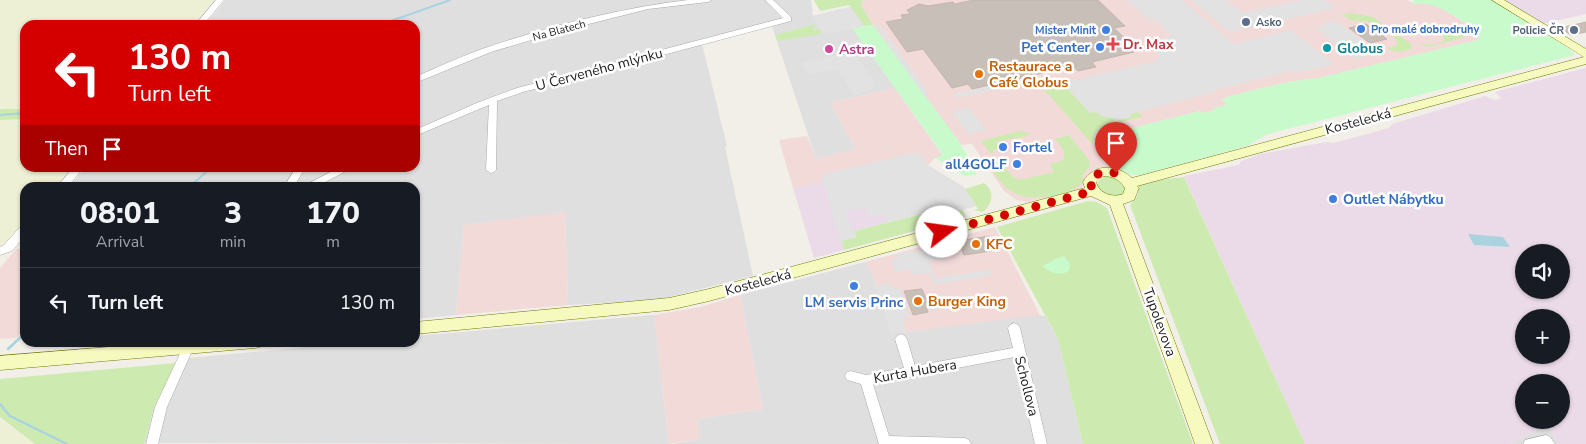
<!DOCTYPE html>
<meta charset="utf-8">
<style>
:root{--surface:#171b24;--page:#242831;--text:#f1f3f6;--muted:#9ea1a6;--line:#363941}
body{margin:0;font-family:"Nunito Sans",sans-serif;background:var(--page);color:var(--text);height:100vh;display:flex;flex-direction:column;font-size:19px;white-space:nowrap}
*{box-sizing:border-box;margin:0}
p{font-size:16px;color:var(--muted)}
.icon{flex:none;width:28px;height:28px;fill:none;stroke:currentColor;stroke-width:2;stroke-linecap:round;stroke-linejoin:round}
.map{position:relative;flex:1;overflow:hidden}
.panel{position:absolute;left:20px;top:182px;width:400px;height:165px;display:flex;flex-direction:column;background:var(--surface);border-radius:15px;box-shadow:0 1px 4px #0004}
.panel>*{flex:none}
.hud{position:absolute;left:20px;top:20px;width:400px;height:152px;border-radius:15px;box-shadow:0 1px 4px #0004;background:#d40000;color:#fff;overflow:hidden}
.buttons{position:absolute;left:1515px;top:244px;display:grid;gap:10px}
.buttons a{display:grid;place-items:center;width:55px;height:55px;border-radius:50%;background:var(--surface);box-shadow:0 1px 4px #0004;font-size:25px}
.pin{position:absolute;display:grid;place-items:center;width:42px;height:42px;color:#fff;margin:-51px -21px;border-radius:50% 50% 50% 0;rotate:-45deg;box-shadow:0 0 5px #0007}
.pin .icon{rotate:45deg}
.me{position:absolute;width:55px;margin:-28px;rotate:75deg;stroke-linejoin:round;filter:drop-shadow(0 0 4px #0008)}
.turn{display:flex;align-items:center;gap:18px;height:105px;padding:0 25px;font-size:22px}
.turn .icon{width:65px;height:65px;stroke-width:2.5}
.turn b{display:block;font-size:35px;line-height:42px}
.then{display:flex;align-items:center;height:48px;padding:0 25px;background:#0003;gap:10px;font-size:19px}
.eta{display:flex;justify-content:space-evenly;align-items:center;height:85px;text-align:center}
.eta b{font-size:30px;font-weight:800;line-height:35px}
ul{padding:0;list-style:none}
li{display:flex;align-items:center;gap:15px;height:70px;padding:0 25px;border-top:1px solid var(--line)}
li div{flex:1}
li b{display:block;font-size:19px}
li em{font-style:normal}
.map>svg:first-child{display:block}
.residential{fill:#e0dfdf}
.commercial{fill:#f2dad9}
.industrial{fill:#ebdbe8;fill-rule:evenodd}
.farmland{fill:#eef0d5}
.grass{fill:#cdebb0}
.park{fill:#c8facc}
.parking{fill:#e2e2e2}
.water{fill:#aad3df}
.lines{fill:none;stroke-linecap:round;stroke-linejoin:round}
.stream-far1{stroke:#aad3df;stroke-width:2}
.stream{stroke:#aad3df;stroke-width:2.5}
.building{fill:#c7bfb8;stroke:#c4b6ab}
.street-casing{stroke:#a9a9a9;stroke-width:1}
.secondary-casing{stroke:#707d05;stroke-width:1}
.street{fill:#fff;fill-rule:evenodd}
.secondary{fill:#f7fabf;fill-rule:evenodd}
.route{stroke:#d40000;stroke-width:9;stroke-dasharray:0 16.2}
.service-dot{fill:#5c6f8a;stroke:#fff;stroke-width:2}
.shop-dot{fill:#3f7fe0;stroke:#fff;stroke-width:2}
.health-dot{fill:#e0444e;stroke:#fff;stroke-width:2}
.culture-dot{fill:#0f9aa8;stroke:#fff;stroke-width:2}
.hotel-dot{fill:#d1479c;stroke:#fff;stroke-width:2}
.food-dot{fill:#e8710a;stroke:#fff;stroke-width:2}
.labels{text-anchor:middle;stroke-width:5;stroke-linejoin:round;paint-order:stroke}
.far-service-label{font-size:11px;font-weight:bold;fill:#4e5e75;stroke:#fff;text-anchor:start}
.far-shop-label{font-size:11px;font-weight:bold;fill:#366cbe;stroke:#fff;text-anchor:start}
.far-street-label{font-size:11px;fill:#222;stroke:#fff}
.health-label{font-size:14px;font-weight:bold;fill:#be3a42;stroke:#fff;text-anchor:start}
.shop-label{font-size:14px;font-weight:bold;fill:#366cbe;stroke:#fff;text-anchor:end}
.culture-label{font-size:14px;font-weight:bold;fill:#0d838f;stroke:#fff;text-anchor:start}
.hotel-label{font-size:14px;font-weight:bold;fill:#b23c85;stroke:#fff;text-anchor:start}
.food-label{font-size:14px;font-weight:bold;fill:#c56008;stroke:#fff;text-anchor:start}
.street-label{font-size:14px;fill:#222;stroke:#fff}
</style>
<div class="map">
<svg width="1586" height="444" viewBox="0 0 1586 444">
<rect width="100%" height="100%" fill="#f2efe9"/>
<!-- residential -->
<g class="residential">
<path d="M 225,0 L 811,0 L 813,16 L 850,7 L 864,26 L 853,29 L 895,88 L 830,103 L 856,149 L 816,159 L 772,26 L 702,44 L 727,146 L 725,147 L 753,276 L 657,300 L 568,305 L 565,213 L 464,225 L 456,315 L 415,319 L 415,188 L 68,188 L 85,168 L 415,168 L 415,25 L 205,25 Z"/>
<path d="M 865,262 L 873,275 L 878,293 L 1045,316 L 1058,339 L 1083,444 L 672,444 L 700,439 L 697,419 L 763,409 L 740,295 Z"/>
<path d="M 654,315 L 669,444 L 144,443 L 154,407 L 178,359 L 352,343 L 415,342 L 415,336 Z"/>
<path d="M 1548,424 L 1558,444 L 1510,444 Z"/>
</g>
<!-- commercial -->
<g class="commercial">
<path d="M 863,0 L 1408,0 L 1413,4 L 1423,1 L 1439,6 L 1480,33 L 1478,40 L 1319,78 L 1288,82 L 1230,96 L 1222,99 L 1227,105 L 1215,110 L 1202,113 L 1200,111 L 1105,135 L 1102,142 L 1108,154 L 1119,169 L 1094,169 L 1086,178 L 1082,188 L 1080,189 L 1028,202 L 1016,200 L 1004,191 L 972,144 L 961,145 L 873,25 L 861,5 Z"/>
<path d="M 895,88 L 943,156 L 935,158 L 928,165 L 821,179 L 823,183 L 793,188 L 779,140 L 807,136 L 816,159 L 856,149 L 830,103 Z"/>
<path d="M 565,212 L 568,305 L 456,315 L 464,225 Z"/>
<path d="M 995,227 L 1040,315 L 892,334 L 873,275 L 865,262 Z"/>
<path d="M 16,249 L 25,249 L 25,330 L 16,338 L 0,339 L 0,268 Z"/>
<path d="M 740,295 L 763,409 L 697,419 L 700,439 L 669,444 L 654,315 L 700,307 Z"/>
</g>
<!-- industrial -->
<g class="industrial">
<path d="M 1503,0 L 1586,0 L 1586,14 L 1543,24 Z"/>
<path d="M 1586,68 L 1586,444 L 1558,444 L 1548,424 L 1510,444 L 1305,444 L 1184,176 L 1239,165 L 1241,161 L 1260,154 L 1327,142 L 1334,143 L 1389,128 L 1392,124 L 1485,96 L 1495,100 L 1501,98 L 1495,92 ZM 1524,252 L 1561,252 L 1561,290 L 1524,290 ZM 1524,318 L 1561,318 L 1561,355 L 1524,355 ZM 1524,382 L 1561,382 L 1561,420 L 1524,420 Z"/>
<path d="M 846,174 L 964,187 L 976,206 L 954,212 L 945,208 L 854,231 L 841,241 L 844,250 L 814,258 L 793,188 L 822,183 L 821,179 Z"/>
</g>
<!-- farmland -->
<g class="farmland">
<path d="M 0,0 L 215,0 L 194,25 L 25,25 L 25,109 L 5,110 L 3,106 L 0,106 Z"/>
<path d="M 0,120 L 25,121 L 25,168 L 73,168 L 56,187 L 25,188 L 25,224 L 6,243 L 0,246 Z"/>
<path d="M 0,419 L 6,423 L 35,444 L 0,444 Z"/>
</g>
<!-- grass -->
<g class="grass">
<path d="M 814,0 L 863,0 L 861,5 L 873,25 L 864,26 L 849,5 L 820,11 Z"/>
<path d="M 1351,13 L 1373,17 L 1411,44 L 1412,48 C 1403,53 1396,53 1387,48 L 1396,46 L 1397,41 L 1393,37 L 1396,36 L 1377,23 L 1351,20 L 1342,15 Z"/>
<path d="M 816,24 L 817,26 L 813,27 L 814,30 L 819,29 L 822,34 L 777,41 L 775,35 Z"/>
<path d="M 1450,30 L 1460,33 L 1465,37 L 1429,47 L 1418,43 L 1431,45 L 1443,42 L 1444,38 L 1440,33 Z"/>
<path d="M 1062,80 L 1068,82 L 1096,112 L 1106,117 L 1131,117 L 1129,114 L 1137,112 L 1143,116 L 1099,129 L 1094,134 L 1093,145 L 1043,88 L 1047,83 Z"/>
<path d="M 0,109 L 25,109 L 25,119 L 0,120 Z"/>
<path d="M 1020,131 L 1026,132 L 1030,135 L 996,142 L 1000,148 L 993,150 L 993,154 L 991,154 L 981,141 Z"/>
<path d="M 1069,135 L 1089,160 L 1090,166 L 1082,176 L 1084,179 C 1081,193 1042,199 1029,197 C 1023,197 1016,194 1011,191 C 1001,185 995,173 988,164 L 999,161 L 1013,177 L 1020,180 L 1054,172 L 1050,164 L 1064,160 L 1064,151 L 1055,139 Z"/>
<path d="M 1103,177 C 1113,176 1120,179 1125,188 L 1123,194 L 1116,197 L 1102,193 L 1096,184 Z"/>
<path d="M 1184,177 L 1305,444 L 1220,444 L 1130,205 L 1138,195 L 1138,187 L 1144,182 Z"/>
<path d="M 984,183 C 995,191 993,204 983,212 L 973,210 L 978,209 L 965,189 Z"/>
<path d="M 1088,201 L 1097,202 L 1107,208 L 1193,444 L 1083,444 L 1058,339 L 997,227 Z"/>
<path d="M 946,208 L 954,212 L 962,209 L 965,215 L 962,218 L 844,250 L 841,241 L 856,237 L 854,231 Z"/>
<path d="M 176,363 L 154,407 L 144,444 L 35,444 L 0,417 L 0,379 Z"/>
</g>
<!-- park -->
<g class="park">
<path d="M 1416,0 L 1491,0 L 1568,48 L 1575,55 L 1268,134 L 1247,146 L 1140,175 C 1122,177 1100,155 1103,137 L 1105,135 L 1200,111 L 1202,113 L 1215,110 L 1213,108 L 1227,105 L 1222,99 L 1230,96 L 1288,82 L 1319,78 L 1478,40 L 1480,33 C 1460,20 1437,0 1413,4 L 1411,2 Z"/>
<path d="M 873,25 L 955,136 L 977,171 L 975,175 L 965,176 L 935,158 L 943,155 L 852,28 Z"/>
<path d="M 1064,256 C 1082,274 1055,280 1043,266 L 1055,259 Z"/>
</g>
<!-- parking -->
<g class="parking">
<path d="M 1127,0 L 1182,0 L 1234,44 L 1291,30 L 1334,64 L 1306,71 L 1286,72 L 1218,89 L 1214,92 L 1130,114 L 1132,117 L 1116,121 L 1113,118 L 1101,116 L 1096,112 L 1090,113 L 1062,83 L 1158,61 L 1159,54 L 1147,43 L 1172,36 L 1155,20 L 1150,21 Z"/>
<path d="M 1191,0 L 1226,0 L 1243,13 L 1302,0 L 1325,0 L 1336,8 L 1230,32 Z"/>
<path d="M 850,7 L 864,26 L 823,34 L 813,16 Z"/>
<path d="M 1335,20 L 1380,53 L 1356,59 L 1315,28 L 1325,26 L 1322,23 Z"/>
<path d="M 879,24 L 928,92 L 925,97 L 876,27 Z"/>
<path d="M 848,53 L 856,55 L 875,83 L 870,91 L 854,95 L 837,69 L 809,75 L 802,63 Z"/>
<path d="M 1009,82 L 1013,86 L 957,98 L 954,94 Z"/>
<path d="M 969,108 L 986,130 L 968,134 L 952,112 Z"/>
<path d="M 918,152 L 928,165 L 964,187 L 976,206 L 954,212 L 945,208 L 888,222 L 883,214 L 870,217 L 865,208 L 845,212 L 856,237 L 841,241 L 821,175 Z"/>
<path d="M 936,248 L 939,253 L 945,252 L 948,258 L 929,261 L 935,278 L 990,270 L 993,275 L 934,285 L 929,273 L 913,275 L 911,269 L 896,272 L 891,260 L 898,259 L 896,254 Z"/>
<path d="M 891,284 L 893,289 L 900,288 L 910,317 L 903,318 L 906,332 L 891,334 L 875,286 Z"/>
</g>
<!-- water -->
<path class="water" d="M 1468,234 L 1503,237 L 1510,247 L 1474,245 Z"/>
<g class="lines">
<!-- stream-far1 -->
<g class="stream-far1">
<path d="M 380,25 L 450,0"/>
<path d="M 0,115 L 25,113"/>
<path d="M 188,188 L 211,168"/>
</g>
<!-- stream -->
<g class="stream">
<path d="M 8,349 L 25,333"/>
<path d="M 0,404 L 10,416 L 67,444"/>
</g>
</g>
<!-- building -->
<g class="building">
<path d="M 973,0 L 1098,0 L 1125,26 L 1114,28 L 1134,47 L 1130,48 L 1134,52 L 1092,62 L 1096,67 L 1078,71 L 1073,66 L 972,89 L 968,84 L 952,88 L 923,49 L 907,52 L 886,22 L 903,19 L 901,15 L 910,14 L 907,10 L 919,4 L 928,6 L 953,2 L 955,4 Z"/>
<path d="M 1586,22 L 1586,32 L 1571,35 L 1560,28 Z"/>
<path d="M 1366,24 L 1387,39 L 1370,43 L 1349,28 Z"/>
<path d="M 989,236 L 995,247 L 990,248 L 991,251 L 964,255 L 958,241 Z"/>
<path d="M 922,289 L 929,306 L 926,307 L 928,312 L 913,315 L 904,291 Z"/>
</g>
<g class="lines">
<!-- street casing -->
<g class="street-casing">
<g id="street">
<path d="M 216,0 L 224,0 L 203,25 L 195,25 Z"/>
<path d="M 688,0 L 712,0 L 708,2 L 648,9 L 565,30 L 491,52 L 415,83 L 415,77 C 438,67 462,56 485,48 C 550,26 620,8 688,0 Z"/>
<path d="M 765,0 L 773,0 L 791,17 L 791,21 L 523,92 L 497,101 L 496,170 L 494,172 L 491,173 L 486,170 L 489,105 L 415,136 L 415,130 L 479,102 L 517,88 L 783,18 Z"/>
<path d="M 73,168 L 83,168 L 67,188 L 56,188 Z"/>
<path d="M 296,168 L 305,168 L 293,188 L 283,188 Z"/>
<path d="M 338,168 L 350,168 L 348,170 L 314,188 L 300,188 Z"/>
<path d="M 25,225 L 25,236 L 12,251 L 0,255 L 0,247 L 4,245 L 21,226 Z"/>
<path d="M 1014,323 L 1018,325 L 1020,328 L 1047,444 L 1035,444 L 1015,357 L 873,384 L 889,436 L 965,438 L 969,440 L 971,444 L 879,444 L 861,384 L 847,380 L 845,376 L 847,372 L 851,371 L 866,375 L 904,368 L 895,339 L 897,336 L 901,334 L 905,336 L 907,339 L 915,366 L 1013,348 L 1008,328 L 1010,325 Z"/>
<path d="M 196,342 L 167,407 L 158,444 L 146,444 L 155,407 L 185,343 Z"/>
<path d="M 1546,435 L 1550,437 L 1555,444 L 1523,444 L 1525,440 Z"/>
</g>
</g>
<!-- secondary casing -->
<g class="secondary-casing">
<g id="secondary">
<path d="M 1492,0 L 1504,0 L 1586,49 L 1586,64 L 1137,186 L 1139,188 L 1134,200 L 1123,204 L 1213,444 L 1195,444 L 1110,205 L 1091,196 L 709,301 L 669,310 L 415,334 L 415,322 L 669,298 L 709,289 L 1085,188 L 1083,182 C 1094,163 1117,164 1132,178 L 1584,57 ZM 1103,176 C 1113,176 1120,180 1125,188 L 1123,194 C 1113,198 1099,194 1096,182 Z"/>
<path d="M 170,342 L 263,342 L 260,347 L 255,348 L 0,370 L 0,356 Z"/>
</g>
</g>
<!-- street -->
<use href="#street" class="street"/>
<!-- secondary -->
<use href="#secondary" class="secondary"/>
</g>
<g class="lines">
<!-- route -->
<path class="route" d="M 942,232 L 1093,191 L 1090,182 L 1094,175 L 1106,172 L 1116,173"/>
</g>
<!-- markers -->
<g class="service-dot">
<circle cx="1246" cy="22" r="5"/>
<circle cx="1574" cy="30" r="5"/>
</g>
<g class="shop-dot">
<circle cx="1361" cy="29" r="5"/>
<circle cx="1106" cy="30" r="5"/>
<circle cx="1100" cy="47" r="5"/>
<circle cx="1003" cy="147" r="5"/>
<circle cx="1017" cy="164" r="5"/>
<circle cx="1333" cy="199" r="5"/>
<circle cx="854" cy="286" r="5"/>
</g>
<path class="health-dot" d="M1110.5 36.5h5v5h5v5h-5v5h-5v-5h-5v-5h5z"/>
<circle class="culture-dot" cx="1327" cy="48" r="5"/>
<circle class="hotel-dot" cx="829" cy="49" r="5"/>
<g class="food-dot">
<circle cx="979" cy="74" r="5"/>
<circle cx="976" cy="244" r="5"/>
<circle cx="918" cy="301" r="5"/>
</g>
<g class="labels">
<!-- far-service labels -->
<g class="far-service-label">
<text x="1256" y="26">Asko</text>
<text x="1564" y="34" text-anchor="end">Policie ČR</text>
</g>
<!-- far-shop labels -->
<g class="far-shop-label">
<text x="1371" y="33">Pro malé dobrodruhy</text>
<text x="1096" y="34" text-anchor="end">Mister Minit</text>
</g>
<!-- far-street labels -->
<g class="far-street-label">
<text transform="translate(559 30) rotate(-15)" y="4">Na Blatech</text>
</g>
<!-- health labels -->
<g class="health-label">
<text x="1123" y="49">Dr. Max</text>
</g>
<!-- shop labels -->
<g class="shop-label">
<text x="1090" y="52">Pet Center</text>
<text x="1013" y="152" text-anchor="start">Fortel</text>
<text x="1007" y="169">all4GOLF</text>
<text x="1343" y="204" text-anchor="start">Outlet Nábytku</text>
<text x="854" y="307" text-anchor="middle">LM servis Princ</text>
</g>
<!-- culture labels -->
<g class="culture-label">
<text x="1337" y="53">Globus</text>
</g>
<!-- hotel labels -->
<g class="hotel-label">
<text x="839" y="54">Astra</text>
</g>
<!-- food labels -->
<g class="food-label">
<text x="989" y="71">Restaurace a<tspan x="989" dy="16">Café Globus</tspan></text>
<text x="986" y="249">KFC</text>
<text x="928" y="306">Burger King</text>
</g>
<!-- street labels -->
<g class="street-label">
<text transform="translate(599 69) rotate(-15)" y="5">U Červeného mlýnku</text>
<text transform="translate(1358 121) rotate(-15)" y="5">Kostelecká</text>
<text transform="translate(758 282) rotate(-15)" y="5">Kostelecká</text>
<text transform="translate(1160 322) rotate(70)" y="5">Tupolevova</text>
<text transform="translate(915 371) rotate(-10)" y="5">Kurta Hubera</text>
<text transform="translate(1027 386) rotate(76)" y="5">Schollova</text>
</g>
</g>
</svg>
<div class="buttons">
<a><svg class="icon" aria-label="sound" viewBox="0 0 24 24"><path d="M4 9h4l5-4v14l-5-4H4zM17 9q2 3 0 6"/></svg></a>
<a>+</a>
<a>−</a>
</div>
<div class="pin" style="left:1116px;top:173px;background:#d93025"><svg class="icon" aria-label="arrive" viewBox="0 0 24 24"><path d="M6 21V4h12l-3 4 3 4H6"/></svg></div>
<svg class="me" style="left:942px;top:232px" viewBox="-20 -20 40 40"><circle r="19" fill="#fff"/><path d="M0-13L10 11 0 6-10 11z" fill="#d40000"/></svg>
<div class="hud">
<div class="turn"><svg class="icon" aria-label="left" viewBox="0 0 24 24"><path d="M17 20v-9H6M10 6l-5 5 5 5"/></svg><div><b>130 m</b>Turn left</div></div>
<div class="then">Then<svg class="icon" aria-label="arrive" viewBox="0 0 24 24"><path d="M6 21V4h12l-3 4 3 4H6"/></svg></div>
</div>
<section class="panel">
<div class="eta">
<div><b>08:01</b><p>Arrival</p></div>
<div><b>3</b><p>min</p></div>
<div><b>170</b><p>m</p></div>
</div>
<ul>
<li><svg class="icon" aria-label="left" viewBox="0 0 24 24"><path d="M17 20v-9H6M10 6l-5 5 5 5"/></svg><div><b>Turn left</b></div><em>130 m</em></li>
</ul>
</section>
</div>
